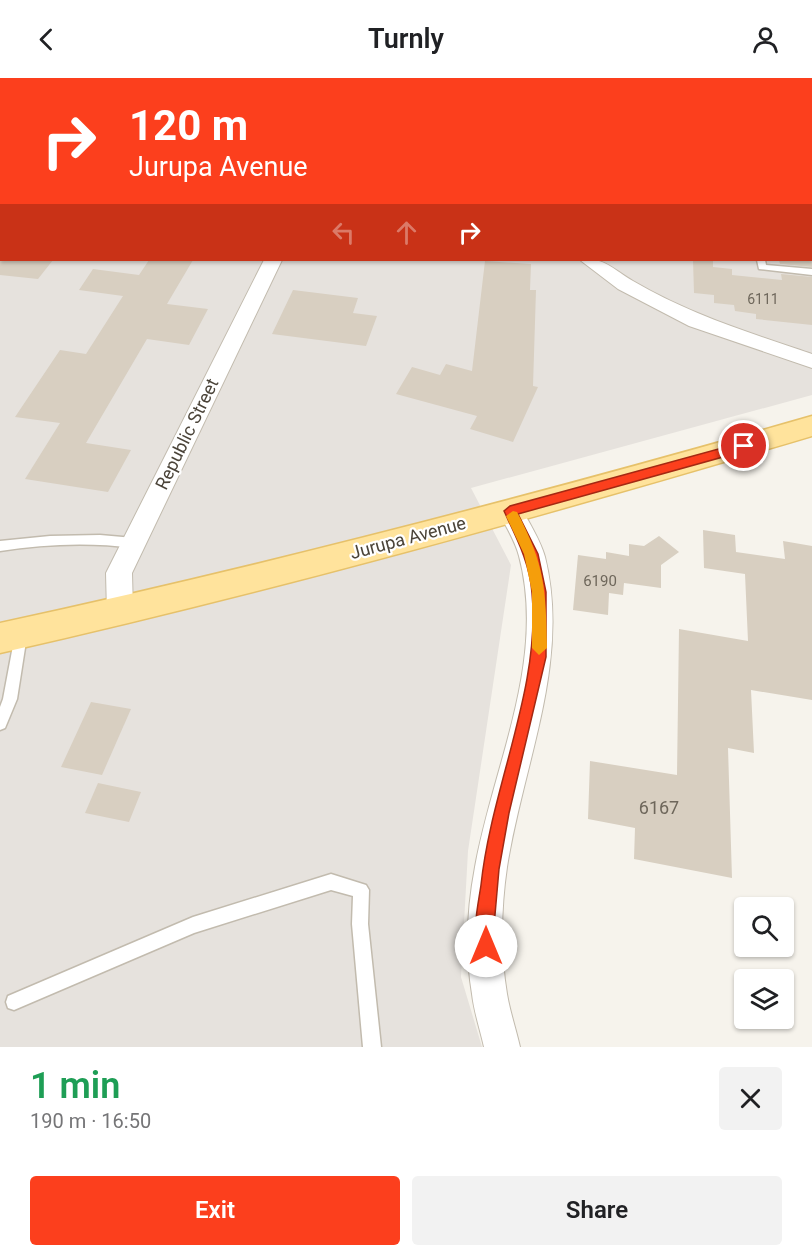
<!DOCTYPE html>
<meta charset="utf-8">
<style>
:root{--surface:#fff;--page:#f2f2f2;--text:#202124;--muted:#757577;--accent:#fc3f1d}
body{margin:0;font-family:Roboto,sans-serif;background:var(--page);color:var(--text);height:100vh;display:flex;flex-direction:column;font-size:22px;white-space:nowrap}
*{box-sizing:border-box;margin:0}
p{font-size:20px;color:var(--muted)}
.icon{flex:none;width:33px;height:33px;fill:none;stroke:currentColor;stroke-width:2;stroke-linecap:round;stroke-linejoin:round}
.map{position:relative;height:969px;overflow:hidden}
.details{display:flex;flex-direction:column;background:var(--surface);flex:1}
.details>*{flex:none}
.top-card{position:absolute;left:0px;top:0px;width:813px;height:183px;box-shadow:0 2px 4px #0004;background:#fc3f1d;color:#fff;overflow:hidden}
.tools{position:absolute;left:734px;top:819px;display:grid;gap:12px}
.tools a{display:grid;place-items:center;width:60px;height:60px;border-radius:6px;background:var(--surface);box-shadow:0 2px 4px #0004;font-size:30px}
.pin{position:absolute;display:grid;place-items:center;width:51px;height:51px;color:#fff;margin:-26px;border:3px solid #fff;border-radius:50%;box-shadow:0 2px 6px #0007}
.me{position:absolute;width:66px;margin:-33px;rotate:0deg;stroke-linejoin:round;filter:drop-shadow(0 0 4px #0008)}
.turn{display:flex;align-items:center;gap:21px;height:126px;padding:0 30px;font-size:27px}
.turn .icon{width:78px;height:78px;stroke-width:2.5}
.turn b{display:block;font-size:42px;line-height:51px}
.lanes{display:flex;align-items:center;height:57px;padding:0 30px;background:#0003;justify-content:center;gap:30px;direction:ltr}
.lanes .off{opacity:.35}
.round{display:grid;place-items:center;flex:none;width:63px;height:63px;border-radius:6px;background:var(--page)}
.head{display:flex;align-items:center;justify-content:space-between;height:102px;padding:0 30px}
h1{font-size:36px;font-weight:600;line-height:45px;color:#1e9e55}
.primary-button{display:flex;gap:12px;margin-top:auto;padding:12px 30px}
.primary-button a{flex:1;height:69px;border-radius:6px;background:var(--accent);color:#fff;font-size:24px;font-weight:600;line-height:69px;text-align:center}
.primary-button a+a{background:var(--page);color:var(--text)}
header{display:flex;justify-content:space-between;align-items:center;height:78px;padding:0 30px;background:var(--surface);font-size:27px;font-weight:600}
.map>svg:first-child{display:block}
.industrial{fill:#e6e2dd;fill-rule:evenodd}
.building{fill:#d8cfc1}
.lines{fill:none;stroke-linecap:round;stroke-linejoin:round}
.lane-casing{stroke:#c2bbae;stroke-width:3}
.street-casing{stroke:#c2bbae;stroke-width:2}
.primary-casing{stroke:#e6c16a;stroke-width:3}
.lane{fill:#fff;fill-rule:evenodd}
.street{fill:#fff;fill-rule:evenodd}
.primary{fill:#ffe39c;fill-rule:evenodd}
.rail{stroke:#9a9a9a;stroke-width:3;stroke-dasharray:4.5 4.5;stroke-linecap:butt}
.route{fill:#fc3f1d;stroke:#a42913;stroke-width:1.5}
.slow{fill:#f59e0b}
.labels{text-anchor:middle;stroke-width:4.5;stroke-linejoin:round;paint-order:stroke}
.far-number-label{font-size:14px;fill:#6e675b}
.number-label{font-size:15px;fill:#6e675b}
.street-label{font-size:18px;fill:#4b4439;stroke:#fff}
.near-number-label{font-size:18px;fill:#6e675b}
</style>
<header><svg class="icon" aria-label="back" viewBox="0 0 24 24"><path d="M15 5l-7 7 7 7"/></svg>Turnly<svg class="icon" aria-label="person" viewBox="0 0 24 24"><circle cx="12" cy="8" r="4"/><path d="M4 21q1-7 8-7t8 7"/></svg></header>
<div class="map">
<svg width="812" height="969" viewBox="0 0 812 969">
<rect width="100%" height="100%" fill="#f6f3ec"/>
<!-- industrial -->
<path class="industrial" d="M 0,0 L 812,0 L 812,317 L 471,410 L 511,487 L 468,773 L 461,899 L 482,969 L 0,969 ZM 2,2 L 812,2 L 812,182 L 2,182 Z"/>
<!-- building -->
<g class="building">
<path d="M 0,182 L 53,182 L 38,201 L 0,197 Z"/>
<path d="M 149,182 L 193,182 L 167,226 L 208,231 L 189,267 L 147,261 L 86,365 L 131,372 L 108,414 L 25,401 L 60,345 L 15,339 L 60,272 L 86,276 L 123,218 L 79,212 L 93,191 L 139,197 Z"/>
<path d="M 693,182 L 713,182 L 713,189 L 732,191 L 732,197 L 782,202 L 781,196 L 812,199 L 812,247 L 756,241 L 756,236 L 735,233 L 734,227 L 714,225 L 714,217 L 694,215 Z"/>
<path d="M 779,182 L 812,182 L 812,189 L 780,186 Z"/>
<path d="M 485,183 L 531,186 L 530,212 L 536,212 L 533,308 L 538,309 L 513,364 L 470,351 L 477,338 L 396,316 L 412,289 L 440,297 L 446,286 L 472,293 Z"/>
<path d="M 293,212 L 358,220 L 353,235 L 377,238 L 366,268 L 272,256 Z"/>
<path d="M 703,452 L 735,457 L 736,474 L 785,481 L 783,463 L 812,468 L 812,622 L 751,612 L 754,675 L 728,670 L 732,800 L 634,781 L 635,750 L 588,741 L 590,683 L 677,697 L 679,551 L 748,563 L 745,496 L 704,490 Z"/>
<path d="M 659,458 L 679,474 L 661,487 L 661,510 L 624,505 L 623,517 L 609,515 L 608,537 L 573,532 L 578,477 L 606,481 L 606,474 L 629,478 L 629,466 L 644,468 Z"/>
<path d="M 91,624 L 131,631 L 102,697 L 61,689 Z"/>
<path d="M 98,705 L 141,714 L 129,744 L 85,735 Z"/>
</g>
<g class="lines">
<!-- lane casing -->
<g class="lane-casing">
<g id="lane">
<rect x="0" y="122" width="2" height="4"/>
<path d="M 757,182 L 765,182 L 766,187 L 812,191 L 812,197 L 759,191 Z"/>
<path d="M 100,457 L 134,460 L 138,462 L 140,465 L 138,468 L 134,470 C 89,464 45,466 0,473 L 0,463 L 50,458 Z"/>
<path d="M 21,552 L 26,553 L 27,557 L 17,621 L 5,650 L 0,652 L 0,629 L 3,621 L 15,557 L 16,553 Z"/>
<path d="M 331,796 L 366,807 L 369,812 L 368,846 L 381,969 L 363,969 L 352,846 L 353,818 L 331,812 L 194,855 L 14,932 L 8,930 L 6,924 L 8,918 L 193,839 Z"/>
</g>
</g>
<!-- street casing -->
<g class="street-casing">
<g id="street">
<path d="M 359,0 L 373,0 L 358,2 Z"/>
<rect x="598" y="0" width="14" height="2"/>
<rect x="0" y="42" width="2" height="10"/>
<path d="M 0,143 L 2,143 L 0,155 Z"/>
<path d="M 264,182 L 282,182 L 132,495 L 133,534 L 129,542 L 120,545 L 111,542 L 107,534 L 106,495 Z"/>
<path d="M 580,182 C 605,179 612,191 633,203 C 689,236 750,255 812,276 L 812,290 L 689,248 L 618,211 Z"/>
<path d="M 510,424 L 519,426 C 528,443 540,461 545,479 C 571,584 523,686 507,789 C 501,830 500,874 507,916 C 510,934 516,951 520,969 L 484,969 C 480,951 474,934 472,916 C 465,874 467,831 475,789 C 493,688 547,583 519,478 C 515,462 505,447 498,433 L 501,426 Z"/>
</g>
</g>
<!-- primary casing -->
<g class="primary-casing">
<path id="primary" d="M 812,338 L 812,358 C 543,438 274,513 0,575 L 0,545 C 273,486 543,415 812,338 Z"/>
</g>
<!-- lane -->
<use href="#lane" class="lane"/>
<!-- street -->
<use href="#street" class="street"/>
<!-- primary -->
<use href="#primary" class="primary"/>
<!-- rail -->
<path class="rail" d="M 235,0 L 241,2"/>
</g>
<!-- route -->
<path class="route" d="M 744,364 L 750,368 L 748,372 L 518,436 L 538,476 L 546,514 L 546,579 L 509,735 L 499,791 L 494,848 L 495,868 L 493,875 L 486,877 L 480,875 C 471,854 478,828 481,807 C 491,710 541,610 532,515 C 530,485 516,459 504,433 L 510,428 Z"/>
<!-- slow -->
<path class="slow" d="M 513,433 L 517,434 C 545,487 546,512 547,570 L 539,577 L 532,570 L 532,514 L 524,476 L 506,438 Z"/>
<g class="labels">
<!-- far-number labels -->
<g class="far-number-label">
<text x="763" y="226">6111</text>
</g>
<!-- number labels -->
<g class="number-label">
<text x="600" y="508">6190</text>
</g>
<!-- street labels -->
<g class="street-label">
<text transform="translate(187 356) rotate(-64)" y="6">Republic Street</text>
<text transform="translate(408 460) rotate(-15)" y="6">Jurupa Avenue</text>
</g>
<!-- near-number labels -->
<g class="near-number-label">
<text x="659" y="736">6167</text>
</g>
</g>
</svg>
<div class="tools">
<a><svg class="icon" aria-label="search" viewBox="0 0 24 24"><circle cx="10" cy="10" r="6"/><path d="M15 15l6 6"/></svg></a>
<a><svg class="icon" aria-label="layers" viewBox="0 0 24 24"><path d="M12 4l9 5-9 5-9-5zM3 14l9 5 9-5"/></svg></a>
</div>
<div class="pin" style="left:744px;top:368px;background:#d93025"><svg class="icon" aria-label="arrive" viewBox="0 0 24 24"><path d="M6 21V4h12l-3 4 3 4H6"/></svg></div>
<svg class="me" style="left:486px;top:868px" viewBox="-20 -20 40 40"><circle r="19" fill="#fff"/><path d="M0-13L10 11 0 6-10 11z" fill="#fc3f1d"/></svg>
<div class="top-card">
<div class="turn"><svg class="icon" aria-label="right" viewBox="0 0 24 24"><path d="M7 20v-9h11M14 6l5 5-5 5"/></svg><div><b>120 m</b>Jurupa Avenue</div></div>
<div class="lanes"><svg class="icon off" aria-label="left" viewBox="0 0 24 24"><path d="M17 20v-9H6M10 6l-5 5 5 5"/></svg><svg class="icon off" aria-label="ahead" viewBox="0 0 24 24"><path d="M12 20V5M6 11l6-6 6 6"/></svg><svg class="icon" aria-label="right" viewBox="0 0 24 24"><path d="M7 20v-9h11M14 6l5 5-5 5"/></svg></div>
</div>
</div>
<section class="details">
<div class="head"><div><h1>1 min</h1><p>190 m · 16:50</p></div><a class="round"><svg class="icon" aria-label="close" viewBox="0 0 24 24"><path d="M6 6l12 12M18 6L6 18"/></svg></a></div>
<div class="primary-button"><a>Exit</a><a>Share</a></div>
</section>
